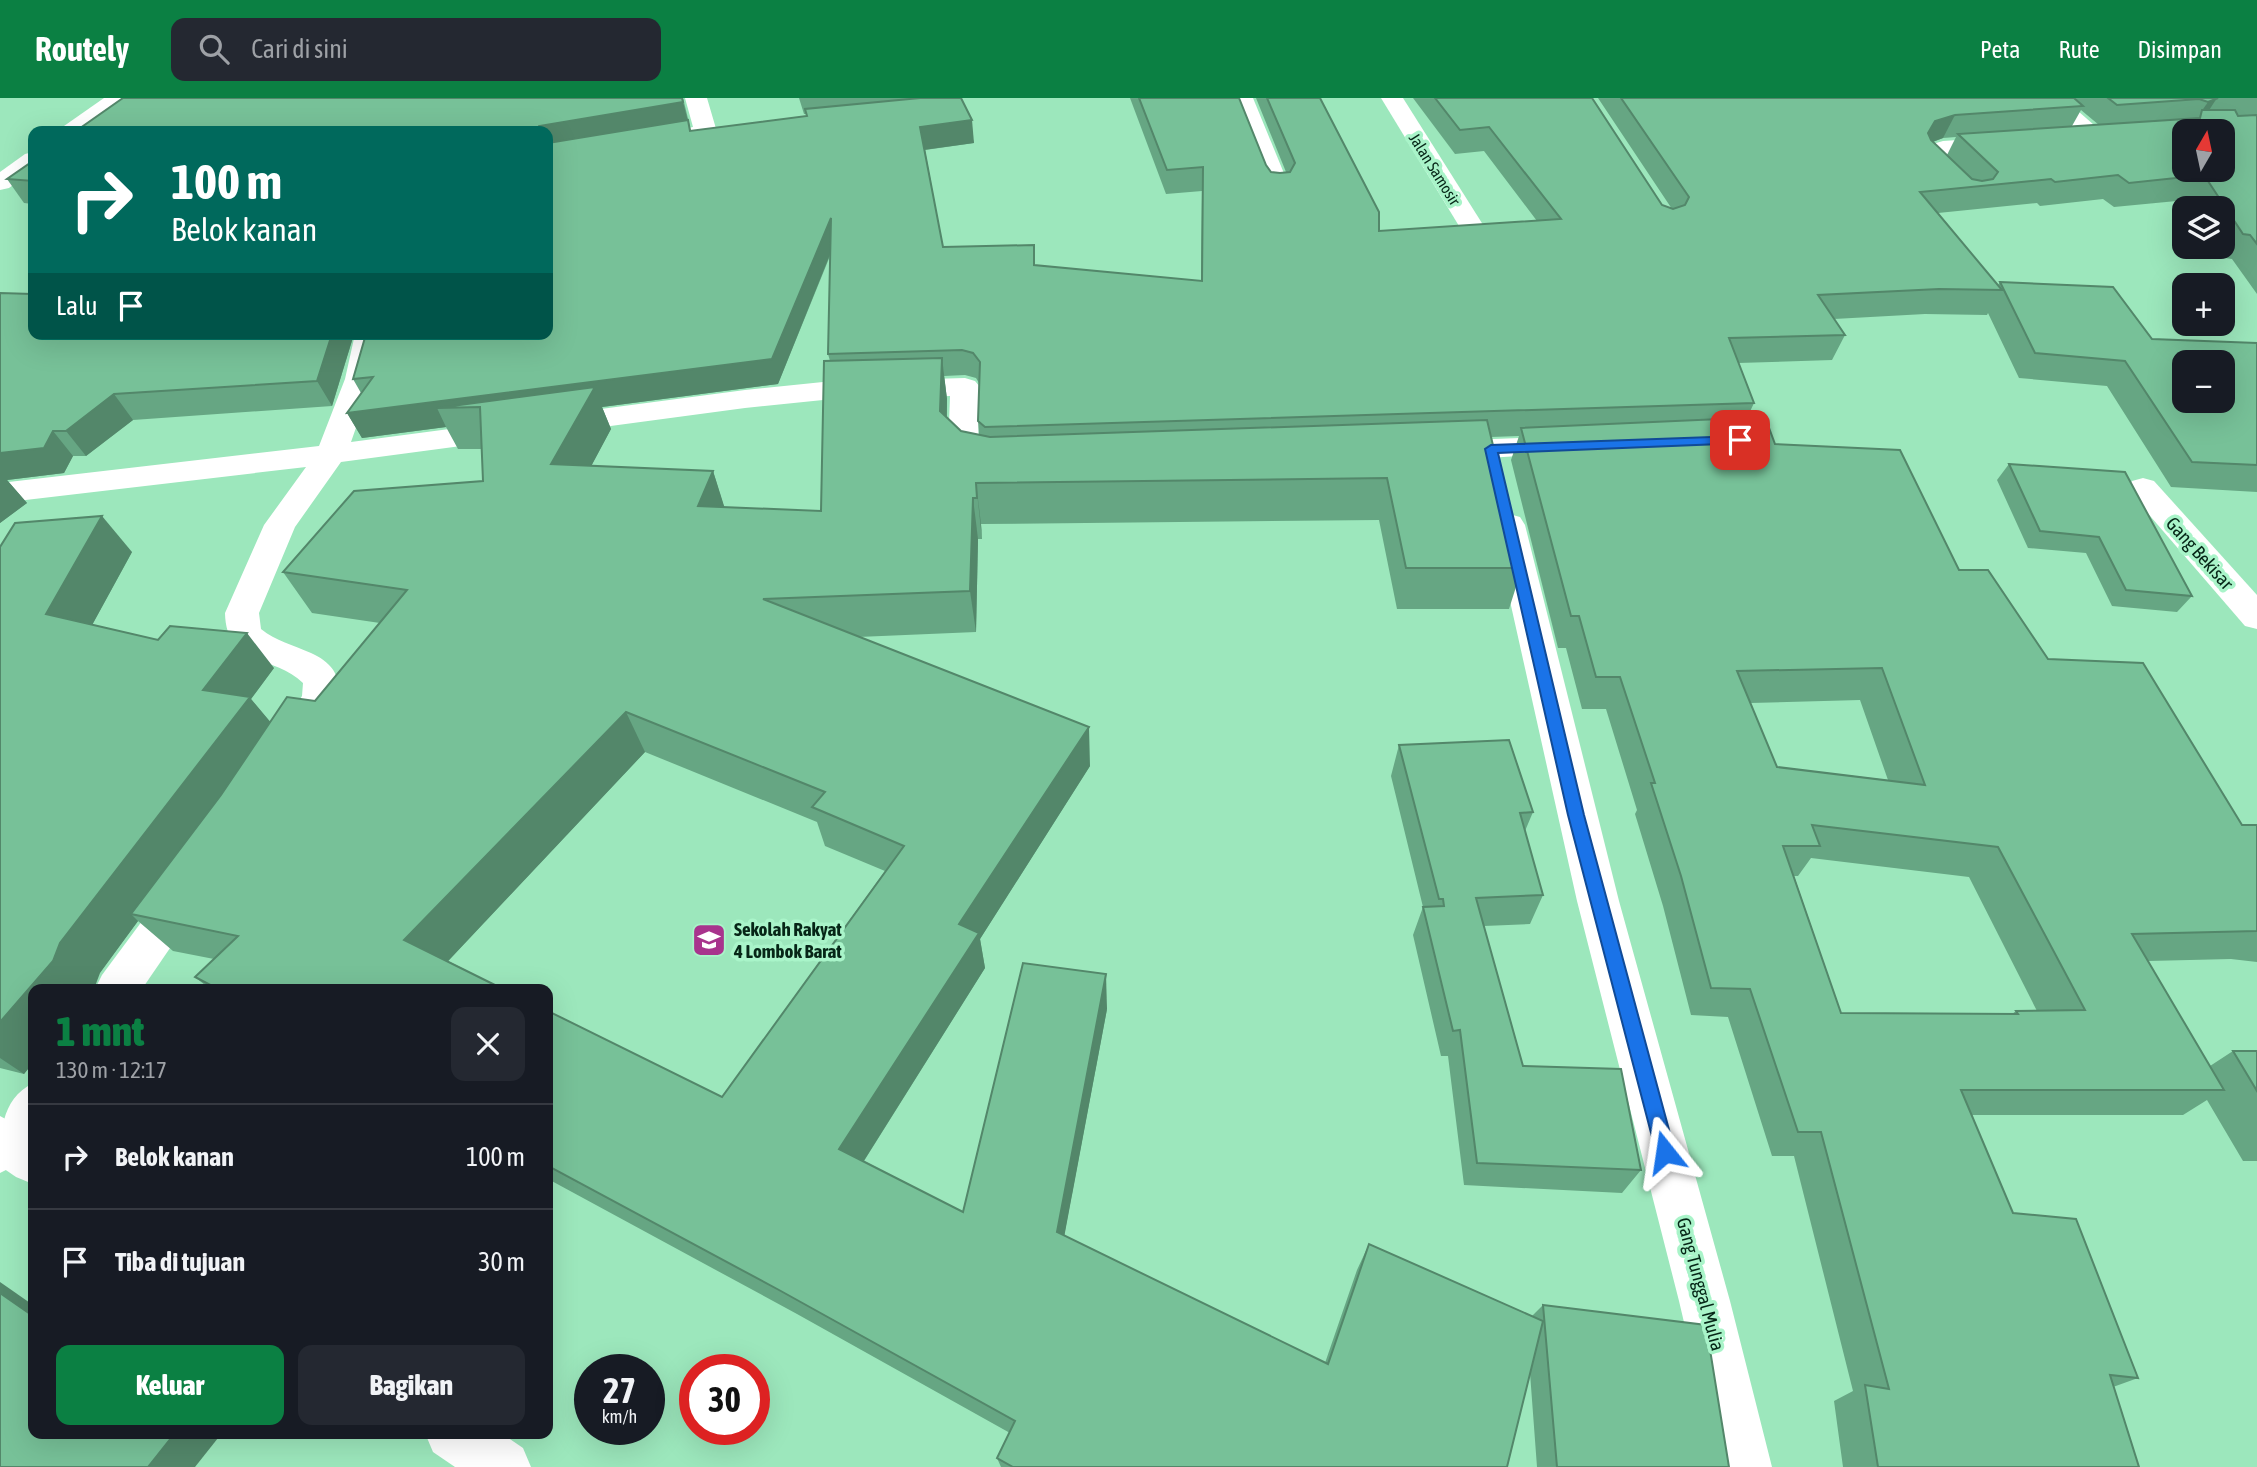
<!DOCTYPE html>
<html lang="id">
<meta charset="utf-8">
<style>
:root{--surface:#171b24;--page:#242831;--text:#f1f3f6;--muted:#9ea1a6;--line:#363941;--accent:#0b8043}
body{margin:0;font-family:"Asap Condensed",sans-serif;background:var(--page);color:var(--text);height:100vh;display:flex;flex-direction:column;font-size:26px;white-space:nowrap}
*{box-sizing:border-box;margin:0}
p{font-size:23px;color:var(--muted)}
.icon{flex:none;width:38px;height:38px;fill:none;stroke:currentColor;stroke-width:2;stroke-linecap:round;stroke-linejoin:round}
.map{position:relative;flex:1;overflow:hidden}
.side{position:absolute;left:28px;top:886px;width:525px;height:455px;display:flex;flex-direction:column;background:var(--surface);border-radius:14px;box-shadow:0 7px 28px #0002}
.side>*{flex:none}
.guide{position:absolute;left:28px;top:28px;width:525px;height:214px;border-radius:14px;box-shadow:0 7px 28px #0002;background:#00695c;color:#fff;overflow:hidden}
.needle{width:46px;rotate:9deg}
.controls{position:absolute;left:2172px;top:21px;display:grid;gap:14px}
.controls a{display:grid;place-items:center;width:63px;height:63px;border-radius:14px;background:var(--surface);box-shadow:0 7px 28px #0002;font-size:35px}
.speed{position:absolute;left:574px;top:1256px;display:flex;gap:14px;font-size:35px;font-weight:700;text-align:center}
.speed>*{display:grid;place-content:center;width:91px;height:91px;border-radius:50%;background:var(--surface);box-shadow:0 7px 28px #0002;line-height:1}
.speed small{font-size:18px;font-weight:400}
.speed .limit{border:10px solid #d22;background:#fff;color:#111}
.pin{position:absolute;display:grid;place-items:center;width:60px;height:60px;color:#fff;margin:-30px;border-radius:14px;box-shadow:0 4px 10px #0006}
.me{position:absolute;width:77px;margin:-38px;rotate:345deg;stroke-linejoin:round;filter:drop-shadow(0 0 5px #0008)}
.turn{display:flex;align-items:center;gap:24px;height:147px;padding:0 28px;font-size:32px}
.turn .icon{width:91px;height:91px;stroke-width:2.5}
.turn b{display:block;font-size:49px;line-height:60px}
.then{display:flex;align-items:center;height:66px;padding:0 28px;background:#0003;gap:14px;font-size:26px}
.round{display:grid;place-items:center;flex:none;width:74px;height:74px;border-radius:14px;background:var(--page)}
.summary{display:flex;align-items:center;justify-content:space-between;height:119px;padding:0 28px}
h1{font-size:42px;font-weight:800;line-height:52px;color:var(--accent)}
.cta{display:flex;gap:14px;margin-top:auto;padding:14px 28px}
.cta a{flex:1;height:80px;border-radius:14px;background:var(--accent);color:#fff;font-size:28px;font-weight:800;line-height:80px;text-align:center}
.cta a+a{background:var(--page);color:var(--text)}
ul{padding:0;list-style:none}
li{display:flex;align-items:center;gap:21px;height:105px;padding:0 28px;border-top:2px solid var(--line)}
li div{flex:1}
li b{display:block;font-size:26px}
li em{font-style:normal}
header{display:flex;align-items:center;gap:42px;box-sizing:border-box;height:98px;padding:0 35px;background:var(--accent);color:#fff}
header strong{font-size:33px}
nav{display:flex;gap:38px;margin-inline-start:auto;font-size:24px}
.search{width:490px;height:63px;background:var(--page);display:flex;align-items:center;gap:18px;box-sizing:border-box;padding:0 24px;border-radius:14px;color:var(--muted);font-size:26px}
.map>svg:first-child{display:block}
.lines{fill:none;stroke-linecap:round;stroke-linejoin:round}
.minor{fill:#fff;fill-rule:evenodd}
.secondary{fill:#fff;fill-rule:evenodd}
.wall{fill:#66a683;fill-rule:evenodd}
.shaded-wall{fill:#53876a}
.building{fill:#77c198;stroke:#53876a;stroke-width:2;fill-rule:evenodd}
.route{fill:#1a73e8;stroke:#114b97;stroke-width:2}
.labels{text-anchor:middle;stroke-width:7;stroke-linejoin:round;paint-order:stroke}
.far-street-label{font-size:16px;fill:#062617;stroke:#a9f4c9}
.street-label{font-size:19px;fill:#062617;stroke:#a9f4c9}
.poi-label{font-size:19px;font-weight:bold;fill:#062617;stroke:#a9f4c9;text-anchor:start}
</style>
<header>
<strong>Routely</strong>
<div class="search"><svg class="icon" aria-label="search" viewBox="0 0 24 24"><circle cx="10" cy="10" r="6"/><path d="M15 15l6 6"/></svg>Cari di sini</div>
<nav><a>Peta</a><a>Rute</a><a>Disimpan</a></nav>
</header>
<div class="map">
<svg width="2257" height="1369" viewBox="0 0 2257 1369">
<rect width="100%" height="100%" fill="#9ce7bc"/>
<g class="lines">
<!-- minor -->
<g class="minor">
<path d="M 104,0 L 130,0 L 87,33 L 61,33 L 64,28 Z"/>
<path d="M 685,0 L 707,0 L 717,34 L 714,39 L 657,50 L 649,48 L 645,43 L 649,38 L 693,29 Z"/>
<path d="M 1231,0 L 1253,0 L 1290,90 L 1287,95 L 1278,97 L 1269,95 L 1266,90 Z"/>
<path d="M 1381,0 L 1403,0 L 1492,141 L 1488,146 L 1479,149 L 1470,146 Z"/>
<path d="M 2039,0 L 2063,0 L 2109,40 L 2105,45 L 2089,45 Z"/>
<path d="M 2004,39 L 2012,41 L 2016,46 L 2012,51 L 1944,57 L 1969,86 L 1966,91 C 1946,96 1930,75 1919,60 L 1926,48 L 1943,43 Z"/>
<path d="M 33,54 L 33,72 L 9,90 L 0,92 L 0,74 L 25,56 Z"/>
<path d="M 355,236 L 383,236 L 373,281 L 351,344 L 745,292 L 823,284 L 965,280 L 975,283 L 980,289 L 978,350 C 987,358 1000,357 1006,368 L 1002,375 C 980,381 960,370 948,352 L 950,298 L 823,302 L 745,310 L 341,364 L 295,429 L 259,515 L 261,531 C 276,543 293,547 311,555 C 364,579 326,621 306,654 L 293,658 L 280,654 L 274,644 L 302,598 L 303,585 C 275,557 226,569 225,515 L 264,427 L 306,369 L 0,405 L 0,385 L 319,348 L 345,281 Z"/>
<path d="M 1568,338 L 1579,340 L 1583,347 L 1579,354 L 1443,363 L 1432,360 L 1428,353 L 1432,346 L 1443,343 Z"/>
<path d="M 2143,380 L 2154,383 L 2257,497 L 2257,531 L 2245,528 L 2132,397 L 2127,390 L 2132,383 Z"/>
<path d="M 1509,416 L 1520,419 L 1525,427 L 1619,803 L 1730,1203 L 1772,1369 L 1718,1369 L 1679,1203 L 1577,803 L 1493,427 L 1498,419 Z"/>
<path d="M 186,779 L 201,784 L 207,796 L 142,891 L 95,891 L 102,877 L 171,784 Z"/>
<path d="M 33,985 C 35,1023 41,1058 0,1075 C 0,1036 0,1002 33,985 Z"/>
</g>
<!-- secondary -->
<g class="secondary">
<path d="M 0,1018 L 33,1036 L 33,1086 L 16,1079 L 0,1068 Z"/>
<path d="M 425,1335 L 501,1335 L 523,1350 L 531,1369 L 455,1369 L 433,1354 Z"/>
</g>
</g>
<!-- wall -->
<g class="wall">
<path d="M 123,0 L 683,0 L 691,33 L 806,18 L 806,16 L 804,16 L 799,0 L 961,0 L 974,45 L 925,52 L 943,149 L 1035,167 L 1201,183 L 1202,93 L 1166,96 L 1130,0 L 1239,0 L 1266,67 L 1271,74 L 1280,75 L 1286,74 L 1256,0 L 1320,0 L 1379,133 L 1537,123 L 1484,53 L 1455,56 L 1413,0 L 1592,0 L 1662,107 L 1672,111 L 1598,0 L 2257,0 L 2257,196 L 2232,161 L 2225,160 L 2218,149 L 2222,149 L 2222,110 L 2193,110 L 2187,102 L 2114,109 L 2103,101 L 2040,108 L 2037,105 L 1938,115 L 1998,187 L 2000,184 L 2152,241 L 2257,245 L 2257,394 L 2171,389 L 2107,288 L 2019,280 L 1988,215 L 1987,217 L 1925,216 L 1834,221 L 1845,237 L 1832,262 L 1738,265 L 1754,305 L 1747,320 L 1775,346 L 1959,472 L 2048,561 L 2242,727 L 2257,727 L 2257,864 L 2231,861 L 2148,863 L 2210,968 L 2233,953 L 2257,953 L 2257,1063 L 2243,1063 L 2207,1002 L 2183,1017 L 1971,1017 L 2013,1115 L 2138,1280 L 2113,1289 L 2139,1369 L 1843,1369 L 1834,1303 L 1853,1293 L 1794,1058 L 1772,1058 L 1728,919 L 1691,917 L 1663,808 L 1635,716 L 1637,712 L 1606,611 L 1582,611 L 1566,550 L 1558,550 L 1511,362 L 1519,338 L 1491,339 L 1522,470 L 1509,511 L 1397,511 L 1379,422 L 981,426 L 982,441 L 978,441 L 976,534 L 858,539 L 1090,668 L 980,841 L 985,870 L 864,1063 L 963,1114 L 1107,911 L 1064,1138 L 1325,1265 L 1357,1172 L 1369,1146 L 1532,1218 L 1543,1207 L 1729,1369 L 1537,1369 L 1530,1275 L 1507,1369 L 1001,1369 L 997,1360 L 1010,1335 L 797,1216 L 548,1081 L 548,913 L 722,999 L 885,773 L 825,748 L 817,724 L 645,654 L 448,863 L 503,891 L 210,891 L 195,879 L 214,861 L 173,853 L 138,823 L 24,976 L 0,970 L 0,449 L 132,454 L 92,527 L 274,570 L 251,601 L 270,624 L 315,603 L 380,525 L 312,515 L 283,474 L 483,383 L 482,351 L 458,351 L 446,329 L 362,340 L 347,315 L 361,295 L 353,281 L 548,236 ZM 2081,12 L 2099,27 L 2072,28 ZM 1956,39 L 1947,57 L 1933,44 L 1943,40 ZM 830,158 L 828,256 L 830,263 L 821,413 L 724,409 L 713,373 L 591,368 L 611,331 L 602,309 L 778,286 ZM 965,277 L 976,280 L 979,285 L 978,323 L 979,337 L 961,333 L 947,319 L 947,301 L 944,278 ZM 1860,602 L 1888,682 L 1777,669 L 1750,605 ZM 1811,760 L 1969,779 L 2037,913 L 2016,913 L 2012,916 L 1841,915 L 1794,778 L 1798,778 Z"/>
<path d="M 33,63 L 33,106 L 24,105 L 7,81 Z"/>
<path d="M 32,196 L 33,236 L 354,236 L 332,308 L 133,322 L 86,358 L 73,358 L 64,375 L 7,382 L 27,405 L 0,425 Z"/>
<path d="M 2009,366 L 2192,498 L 2177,514 L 2112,508 L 2086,455 L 2028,450 L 1997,382 Z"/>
<path d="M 1399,647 L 1533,714 L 1525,733 L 1543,797 L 1530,826 L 1484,828 L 1523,968 L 1641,1072 L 1622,1095 L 1464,1087 L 1448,958 L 1441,958 L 1413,837 L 1423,809 L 1391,678 Z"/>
</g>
<!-- shaded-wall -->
<g class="shaded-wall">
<path d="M 2217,0 L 2202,23 L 2200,20 L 2201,14 L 2208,4 Z"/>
<path d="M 683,4 L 694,46 L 548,51 L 548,33 L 538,33 L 539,28 Z"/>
<path d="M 1955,17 L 1943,40 L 1924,47 L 1928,35 L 1935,23 Z"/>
<path d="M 972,22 L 974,45 L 923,52 L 920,29 Z"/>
<path d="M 831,120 L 835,144 L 778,286 L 602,309 L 611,331 L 570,408 L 480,309 L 437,310 L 446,329 L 362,340 L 347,315 Z"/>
<path d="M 332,236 L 354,236 L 332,308 L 317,283 Z"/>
<path d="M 942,260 L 947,301 L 946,354 L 940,313 Z"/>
<path d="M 114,296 L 133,322 L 86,358 L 66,333 Z"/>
<path d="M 53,333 L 73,358 L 64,375 L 7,382 L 27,405 L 0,425 L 0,355 Z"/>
<path d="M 713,373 L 726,414 L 698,408 Z"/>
<path d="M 976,385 L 981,426 L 982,441 Z"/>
<path d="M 973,400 L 978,441 L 976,534 L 970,493 Z"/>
<path d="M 102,418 L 132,454 L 79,551 L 46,516 Z"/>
<path d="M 247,535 L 274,570 L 251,601 L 278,633 L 131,816 L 138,823 L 100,875 L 94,891 L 33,891 L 33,965 L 24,976 L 0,960 L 0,924 L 60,845 L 203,592 Z"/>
<path d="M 626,614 L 645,654 L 435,877 L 404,842 Z"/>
<path d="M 1089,629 L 1090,668 L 980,841 L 985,870 L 853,1080 L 839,1051 L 959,826 Z"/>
<path d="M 1106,876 L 1107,911 L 1060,1161 L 1057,1134 Z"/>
<path d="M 0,1184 L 33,1207 L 33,1218 L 0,1195 Z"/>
<path d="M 175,1335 L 222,1335 L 195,1369 L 148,1369 Z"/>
</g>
<!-- building -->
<g class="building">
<path d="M 123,0 L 682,0 L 683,4 L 539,28 L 538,33 L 76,33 Z"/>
<path d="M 920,0 L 961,0 L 972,22 L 920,29 L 943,149 L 1034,147 L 1034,167 L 1202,183 L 1203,69 L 1167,72 L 1139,0 L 1239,0 L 1266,67 L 1271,74 L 1280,75 L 1290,74 L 1295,65 L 1267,0 L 1320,0 L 1379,114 L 1379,133 L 1561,121 L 1489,29 L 1460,32 L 1435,0 L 1592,0 L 1662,107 L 1673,111 L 1685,107 L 1689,99 L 1621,0 L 2074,0 L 2083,8 L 1955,17 L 1935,23 L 1928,35 L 1931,42 L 1972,81 L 1982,83 L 1993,81 L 1998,74 L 1958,36 L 2200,20 L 2202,12 L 2235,12 L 2238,18 L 2257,17 L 2257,146 L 2250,137 L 2243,136 L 2204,77 L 2129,85 L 2118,77 L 2055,84 L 2051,81 L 1920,94 L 2002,192 L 1939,191 L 1818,197 L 1845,237 L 1729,240 L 1754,305 L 985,329 L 978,323 L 980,264 L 973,255 L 962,252 L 828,256 L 831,120 L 772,261 L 347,315 L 373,279 L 353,281 L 366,236 L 548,236 L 548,45 L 688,22 L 690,33 L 807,18 L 805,11 ZM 2184,33 L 2222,33 L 2222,72 L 2184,72 Z"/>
<path d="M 2108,0 L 2218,0 L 2208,4 L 2199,1 L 2117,7 Z"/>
<path d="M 33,63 L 33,83 L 7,81 Z"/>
<path d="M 2000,184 L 2113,189 L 2152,241 L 2257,245 L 2257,367 L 2192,364 L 2125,263 L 2035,255 ZM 2184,264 L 2222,264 L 2222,303 L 2184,303 Z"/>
<path d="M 33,194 L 33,236 L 332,236 L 317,283 L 114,296 L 66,333 L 53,333 L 44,350 L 0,355 L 0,195 L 32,196 Z"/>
<path d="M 942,260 L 940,313 L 961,333 L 990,339 L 1487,322 L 1522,470 L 1406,470 L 1387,380 L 976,385 L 977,400 L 973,400 L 970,493 L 763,501 L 1089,629 L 959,826 L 979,835 L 839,1051 L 963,1114 L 1023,865 L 1106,876 L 1057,1134 L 1328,1266 L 1369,1146 L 1543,1223 L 1507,1369 L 1013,1369 L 997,1360 L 1015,1323 L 779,1192 L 548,1068 L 548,913 L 722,999 L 904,748 L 812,709 L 825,694 L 626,614 L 404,842 L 503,891 L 218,891 L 195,879 L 238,838 L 131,816 L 221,697 L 287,599 L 315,603 L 407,492 L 283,474 L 354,393 L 483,383 L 480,309 L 437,310 L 595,289 L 551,366 L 713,373 L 698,408 L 821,413 L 824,263 Z"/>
<path d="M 1765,319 L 1775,346 L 1900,352 L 1959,472 L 1988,472 L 2048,561 L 2143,565 L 2242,727 L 2257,727 L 2257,833 L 2132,836 L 2224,992 L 1961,992 L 2013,1115 L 2076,1121 L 2138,1280 L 2110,1277 L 2139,1369 L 1878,1369 L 1865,1287 L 1889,1291 L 1821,1034 L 1798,1034 L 1750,891 L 1711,890 L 1681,778 L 1651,685 L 1655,685 L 1620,579 L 1596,579 L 1579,518 L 1571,518 L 1521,330 ZM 1882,570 L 1925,687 L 1777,669 L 1737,573 ZM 1812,727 L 1998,749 L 2085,912 L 2016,913 L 2018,916 L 1841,915 L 1783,748 L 1820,748 Z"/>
<path d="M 2009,366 L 2125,374 L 2192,498 L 2126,492 L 2099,439 L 2040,433 Z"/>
<path d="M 102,418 L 46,516 L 158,542 L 170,528 L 247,535 L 203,592 L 250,599 L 60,845 L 53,863 L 0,924 L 0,449 L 15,425 Z"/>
<path d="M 1509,642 L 1533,714 L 1520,715 L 1543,797 L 1476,800 L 1523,968 L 1621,971 L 1641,1072 L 1477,1065 L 1460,932 L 1453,933 L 1423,809 L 1444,808 L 1443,801 L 1439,801 L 1399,647 Z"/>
<path d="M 2233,953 L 2257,953 L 2257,993 Z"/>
<path d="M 0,1195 L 33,1218 L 33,1335 L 175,1335 L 148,1369 L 0,1369 Z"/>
<path d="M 1543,1207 L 1706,1227 L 1729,1369 L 1557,1369 Z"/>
</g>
<!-- route -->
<path class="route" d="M 1740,338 L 1746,342 L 1745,345 L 1498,355 L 1584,717 L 1675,1054 L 1672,1061 L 1665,1063 L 1658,1061 L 1656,1054 L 1568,717 L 1485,351 L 1491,347 Z"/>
<!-- icons -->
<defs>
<g id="school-square" transform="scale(1.75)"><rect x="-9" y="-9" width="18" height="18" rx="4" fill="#a8348d" stroke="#a9f4c9"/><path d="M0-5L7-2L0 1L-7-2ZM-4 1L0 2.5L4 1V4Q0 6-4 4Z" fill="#fff"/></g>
</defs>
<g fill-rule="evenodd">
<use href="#school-square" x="709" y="842"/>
</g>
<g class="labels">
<!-- far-street labels -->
<g class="far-street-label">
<text transform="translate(1435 71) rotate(58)" y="6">Jalan Samosir</text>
</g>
<!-- street labels -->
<g class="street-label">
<text transform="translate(2200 455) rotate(48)" y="7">Gang Bekisar</text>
<text transform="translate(1701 1186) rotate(75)" y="7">Gang Tunggal Mulia</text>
</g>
<!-- poi labels -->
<g class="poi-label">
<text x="734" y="838">Sekolah Rakyat<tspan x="734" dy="22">4 Lombok Barat</tspan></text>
</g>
</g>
</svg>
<div class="controls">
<a><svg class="needle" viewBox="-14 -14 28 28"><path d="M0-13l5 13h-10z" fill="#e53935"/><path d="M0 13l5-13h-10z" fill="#9ea1a6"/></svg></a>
<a><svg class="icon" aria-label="layers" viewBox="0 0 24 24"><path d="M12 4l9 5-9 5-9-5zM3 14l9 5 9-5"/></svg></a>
<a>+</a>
<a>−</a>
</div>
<div class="speed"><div>27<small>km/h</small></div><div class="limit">30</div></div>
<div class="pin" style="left:1740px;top:342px;background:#d93025"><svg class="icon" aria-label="arrive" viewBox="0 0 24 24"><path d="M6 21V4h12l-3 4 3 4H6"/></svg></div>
<svg class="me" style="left:1665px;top:1054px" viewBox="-20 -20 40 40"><path d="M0-17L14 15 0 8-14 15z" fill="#1a73e8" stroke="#fff" stroke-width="4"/></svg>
<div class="guide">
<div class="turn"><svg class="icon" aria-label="right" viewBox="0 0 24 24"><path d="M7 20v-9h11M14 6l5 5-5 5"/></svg><div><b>100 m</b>Belok kanan</div></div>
<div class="then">Lalu<svg class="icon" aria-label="arrive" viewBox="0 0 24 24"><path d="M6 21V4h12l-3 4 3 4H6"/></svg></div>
</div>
<section class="side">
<div class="summary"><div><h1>1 mnt</h1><p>130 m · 12:17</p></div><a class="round"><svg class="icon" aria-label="close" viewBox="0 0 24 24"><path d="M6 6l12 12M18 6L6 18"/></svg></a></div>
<ul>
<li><svg class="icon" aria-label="right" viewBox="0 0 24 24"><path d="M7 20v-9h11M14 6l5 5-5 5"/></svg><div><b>Belok kanan</b></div><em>100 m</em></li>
<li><svg class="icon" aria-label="arrive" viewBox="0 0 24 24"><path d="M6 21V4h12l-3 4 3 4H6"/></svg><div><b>Tiba di tujuan</b></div><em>30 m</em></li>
</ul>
<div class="cta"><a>Keluar</a><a>Bagikan</a></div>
</section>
</div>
